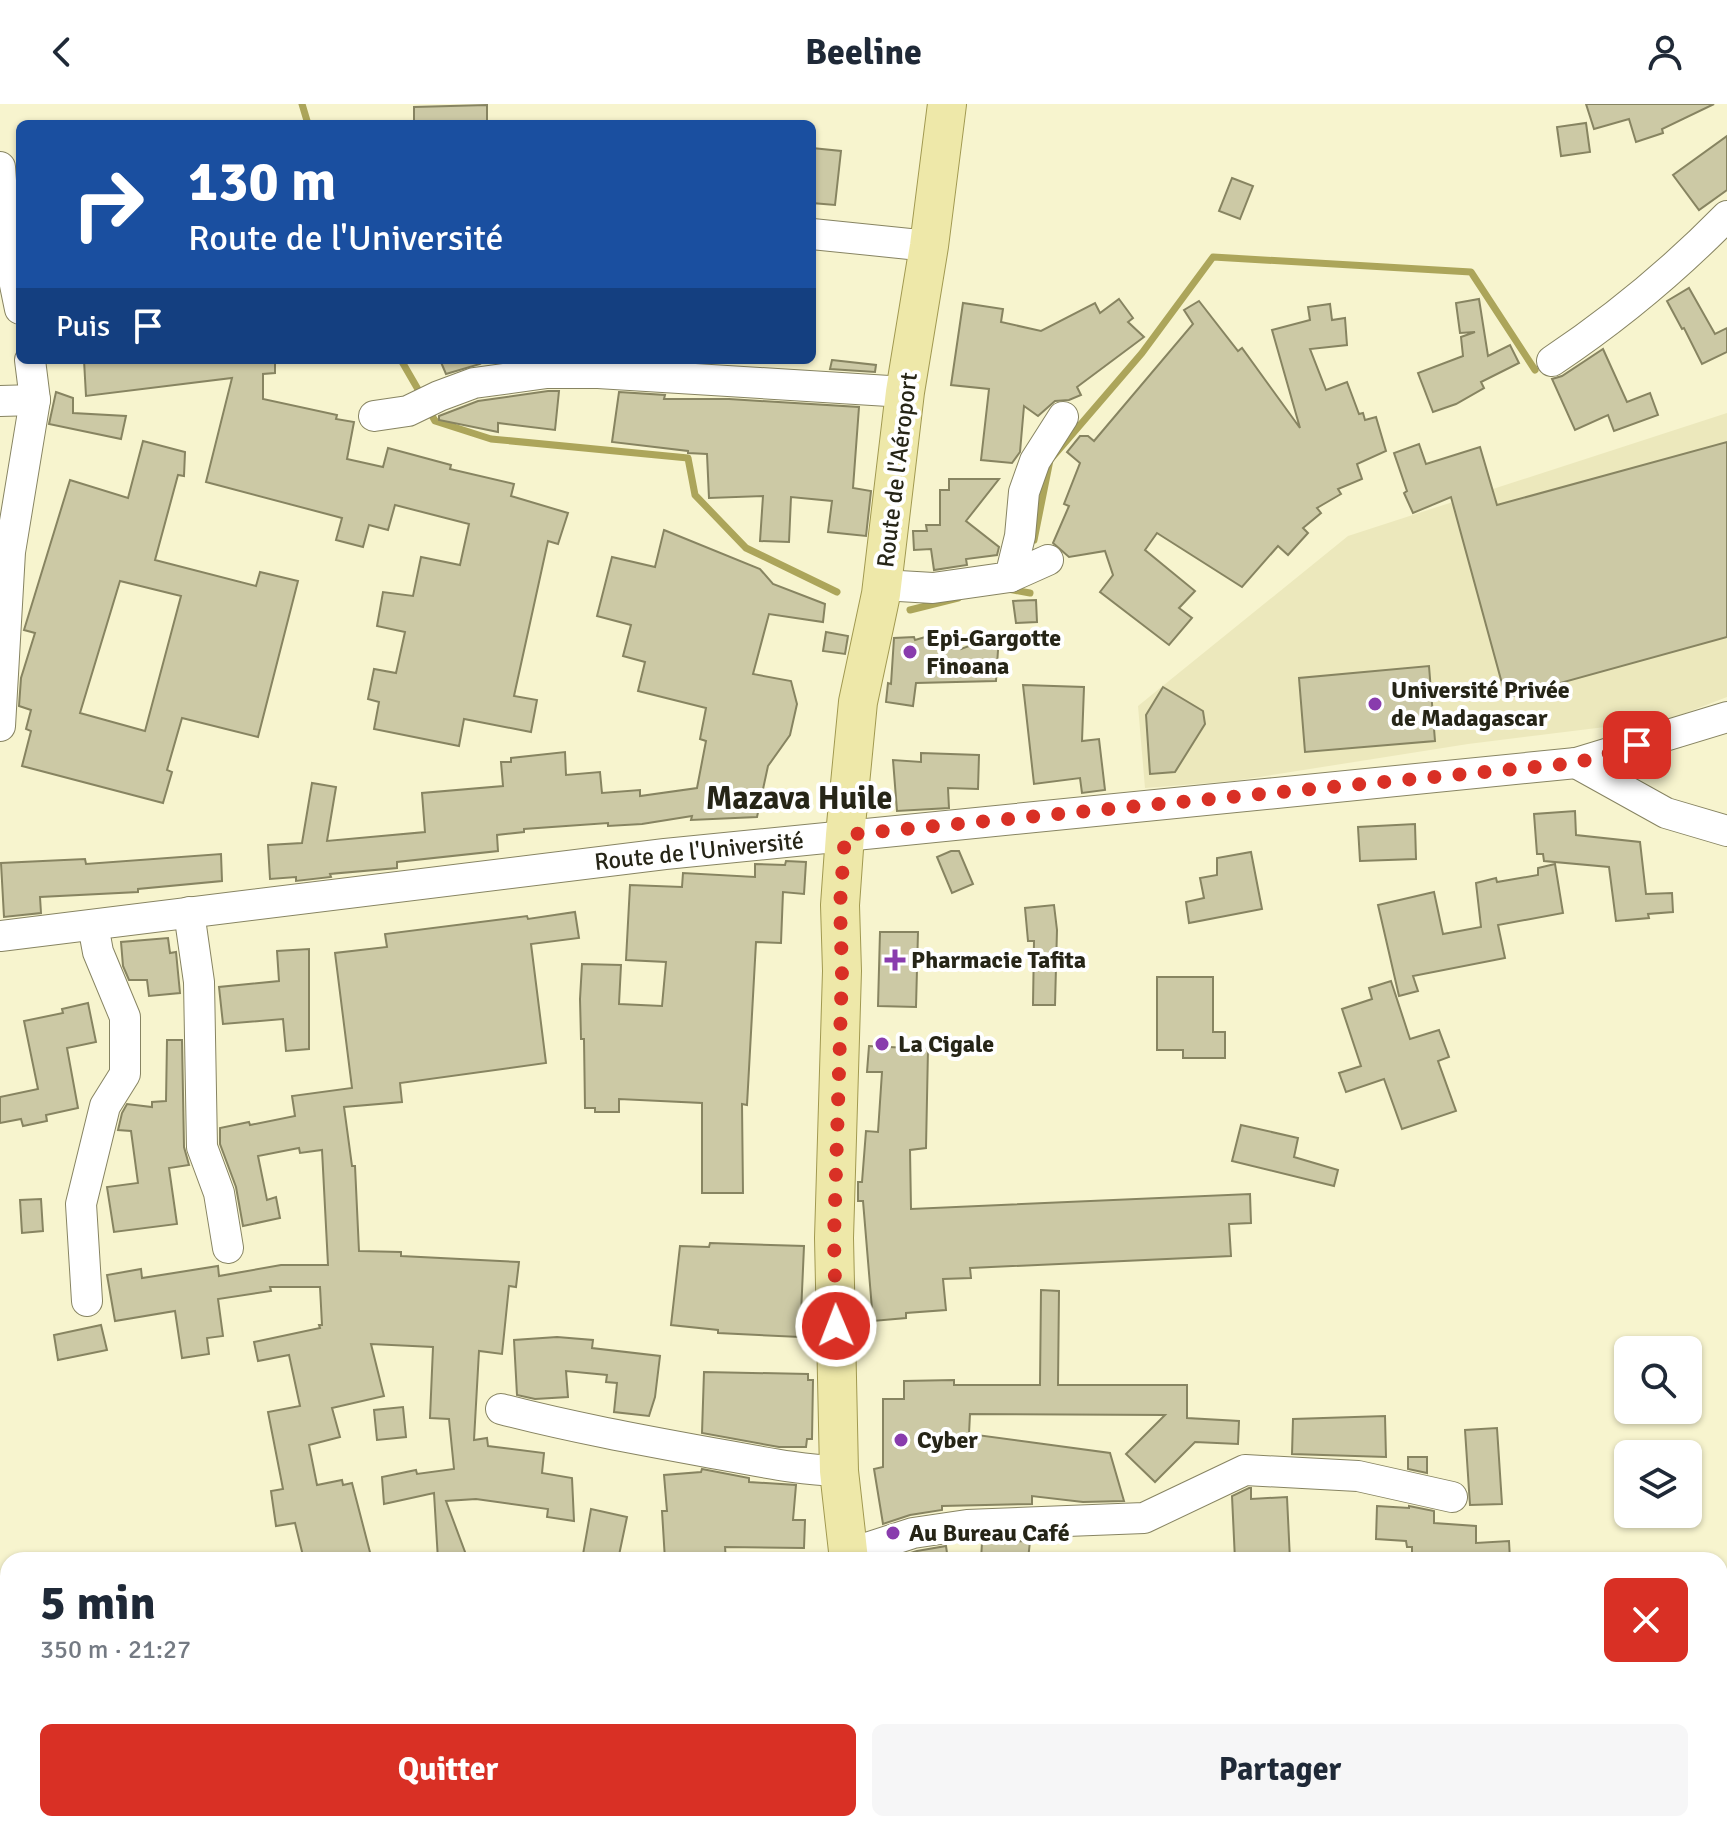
<!DOCTYPE html>
<html lang="fr">
<meta charset="utf-8">
<style>
:root{--surface:#fff;--page:#f6f6f7;--text:#1f2937;--muted:#747a83;--accent:#d93025}
body{margin:0;font-family:Signika,sans-serif;background:var(--page);color:var(--text);height:100vh;display:flex;flex-direction:column;font-size:30px;white-space:nowrap}
*{box-sizing:border-box;margin:0}
p{font-size:26px;color:var(--muted)}
.icon{flex:none;width:44px;height:44px;fill:none;stroke:currentColor;stroke-width:2;stroke-linecap:round;stroke-linejoin:round}
.map{position:relative;flex:1;overflow:hidden}
.sheet{position:absolute;left:0px;top:1448px;width:1728px;height:280px;display:flex;flex-direction:column;background:var(--surface);border-radius:24px 24px 0 0;box-shadow:0 2px 6px #0004}
.sheet>*{flex:none}
.guide{position:absolute;left:16px;top:16px;width:800px;height:244px;border-radius:12px;box-shadow:0 2px 6px #0004;background:#1a4fa0;color:#fff;overflow:hidden}
.tools{position:absolute;left:1614px;top:1232px;display:grid;gap:16px}
.tools a{display:grid;place-items:center;width:88px;height:88px;border-radius:12px;background:var(--surface);box-shadow:0 2px 6px #0004;font-size:40px}
.pin{position:absolute;display:grid;place-items:center;width:68px;height:68px;color:#fff;margin:-34px;border-radius:16px;box-shadow:0 4px 12px #0006}
.me{position:absolute;width:88px;margin:-44px;rotate:359deg;stroke-linejoin:round;filter:drop-shadow(0 0 6px #0008)}
.turn{display:flex;align-items:center;gap:28px;height:168px;padding:0 40px;font-size:36px}
.turn .icon{width:104px;height:104px;stroke-width:2.5}
.turn b{display:block;font-size:56px;line-height:68px}
.then{display:flex;align-items:center;height:76px;padding:0 40px;background:#0003;gap:16px;font-size:30px}
.round{display:grid;place-items:center;flex:none;width:84px;height:84px;border-radius:12px;background:var(--page)}
.summary{display:flex;align-items:center;justify-content:space-between;height:136px;padding:0 40px}
h1{font-size:48px;font-weight:700;line-height:60px}
.action{display:flex;gap:16px;margin-top:auto;padding:16px 40px}
.action a{flex:1;height:92px;border-radius:12px;background:var(--accent);color:#fff;font-size:32px;font-weight:700;line-height:92px;text-align:center}
.action a+a{background:var(--page);color:var(--text)}
header{display:flex;justify-content:space-between;align-items:center;height:104px;padding:0 40px;background:var(--surface);font-size:36px;font-weight:700}
.map>svg:first-child{display:block}
.built{fill:#ece8bc}
.lines{fill:none;stroke-linecap:round;stroke-linejoin:round}
.stream{stroke:#aca55a;stroke-width:7}
.building{fill:#ccc9a5;stroke:#878461;stroke-width:2;fill-rule:evenodd}
.minor-casing{stroke:#878462;stroke-width:32}
.major-casing{stroke:#a19950;stroke-width:40}
.minor{stroke:#fff;stroke-width:30}
.major{stroke:#eee8a9;stroke-width:38}
.route{stroke:#d93025;stroke-width:14;stroke-dasharray:0 25.2}
.poi-dot{fill:#893cad;stroke:#fff;stroke-width:3}
.labels{text-anchor:middle;stroke-width:8;stroke-linejoin:round;paint-order:stroke}
.street-label{font-size:24px;fill:#262517;stroke:#fff}
.poi-label{font-size:24px;font-weight:bold;fill:#262517;stroke:#fff;text-anchor:start}
.district-label{font-size:32px;font-weight:bold;fill:#262517;stroke:#fff}
</style>
<header><svg class="icon" aria-label="back" viewBox="0 0 24 24"><path d="M15 5l-7 7 7 7"/></svg>Beeline<svg class="icon" aria-label="person" viewBox="0 0 24 24"><circle cx="12" cy="8" r="4"/><path d="M4 21q1-7 8-7t8 7"/></svg></header>
<div class="map">
<svg width="1727" height="1728" viewBox="0 0 1727 1728">
<rect width="100%" height="100%" fill="#f7f4ce"/>
<!-- built -->
<path class="built" d="M 1727,309 L 1727,593 L 1670,615 L 1468,640 L 1234,677 L 1145,684 L 1138,602 L 1348,432 Z"/>
<g class="lines">
<!-- stream -->
<g class="stream">
<path d="M 302,0 L 308,20"/>
<path d="M 401,256 L 423,294"/>
<path d="M 429,306 L 435,317 L 491,335 L 688,354 L 695,391 L 746,444 L 837,488"/>
<path d="M 1034,436 L 1050,356 L 1142,249 L 1213,153 L 1471,168 L 1535,266"/>
<path d="M 1008,485 L 1030,489"/>
<path d="M 910,506 L 958,494"/>
</g>
</g>
<!-- building -->
<g class="building">
<path d="M 1586,0 L 1714,0 L 1662,25 L 1663,29 L 1636,38 L 1629,15 L 1594,25 Z"/>
<path d="M 487,1 L 487,20 L 414,20 L 414,3 Z"/>
<path d="M 1586,19 L 1590,48 L 1561,52 L 1557,23 Z"/>
<path d="M 1727,32 L 1727,86 L 1699,106 L 1673,71 Z"/>
<path d="M 812,44 L 841,47 L 835,101 L 812,99 Z"/>
<path d="M 1232,74 L 1253,82 L 1240,115 L 1219,107 Z"/>
<path d="M 1689,184 L 1715,230 L 1727,224 L 1727,248 L 1702,260 L 1684,224 L 1682,225 L 1667,197 Z"/>
<path d="M 1119,195 L 1133,214 L 1128,218 L 1144,233 L 1077,283 L 1081,291 L 1069,296 L 1055,297 L 1038,312 L 1024,302 L 1020,348 L 1012,359 L 981,356 L 989,285 L 951,281 L 963,199 L 1003,205 L 1001,218 L 1041,227 L 1095,199 L 1100,209 Z"/>
<path d="M 1479,195 L 1488,252 L 1510,241 L 1519,259 L 1481,278 L 1484,284 L 1456,300 L 1433,308 L 1418,269 L 1463,252 L 1461,233 L 1475,228 L 1460,229 L 1456,199 Z"/>
<path d="M 1199,197 L 1238,247 L 1242,244 L 1300,324 L 1272,226 L 1310,216 L 1308,203 L 1330,200 L 1332,216 L 1345,214 L 1347,241 L 1310,245 L 1326,286 L 1347,278 L 1359,310 L 1363,309 L 1365,316 L 1376,313 L 1386,347 L 1357,360 L 1362,375 L 1338,385 L 1341,390 L 1317,404 L 1321,409 L 1303,424 L 1308,429 L 1288,451 L 1278,442 L 1242,483 L 1157,429 L 1145,446 L 1195,487 L 1179,504 L 1192,514 L 1169,541 L 1100,488 L 1113,471 L 1105,447 L 1069,453 L 1053,439 L 1069,402 L 1064,400 L 1080,359 L 1067,348 L 1080,332 L 1088,332 L 1094,337 L 1193,220 L 1184,206 Z"/>
<path d="M 1603,245 L 1627,298 L 1650,289 L 1658,311 L 1614,327 L 1608,311 L 1575,326 L 1552,275 L 1562,272 Z"/>
<path d="M 84,256 L 275,256 L 275,269 L 263,270 L 263,295 L 337,311 L 336,315 L 354,318 L 347,355 L 383,363 L 388,344 L 451,361 L 450,365 L 514,380 L 511,392 L 568,409 L 558,440 L 548,437 L 514,592 L 537,596 L 531,628 L 464,615 L 459,642 L 374,625 L 379,598 L 368,595 L 374,565 L 396,569 L 405,528 L 377,522 L 383,488 L 413,492 L 421,453 L 460,461 L 469,420 L 395,401 L 388,426 L 369,421 L 363,443 L 336,436 L 342,414 L 206,378 L 232,274 L 86,292 Z"/>
<path d="M 440,256 L 478,256 L 480,260 L 446,270 Z"/>
<path d="M 832,256 L 876,261 L 875,268 L 830,265 Z"/>
<path d="M 548,287 L 559,287 L 555,326 L 498,319 L 498,328 L 439,316 L 439,312 L 478,297 Z"/>
<path d="M 56,288 L 73,294 L 73,309 L 126,312 L 121,335 L 49,320 Z"/>
<path d="M 619,288 L 665,291 L 664,295 L 729,295 L 859,303 L 853,384 L 871,387 L 866,432 L 828,428 L 832,397 L 791,393 L 789,438 L 760,437 L 763,392 L 709,394 L 707,350 L 688,349 L 688,347 L 612,338 Z"/>
<path d="M 143,337 L 185,348 L 184,372 L 178,371 L 155,456 L 256,482 L 260,468 L 298,477 L 258,633 L 182,614 L 167,666 L 172,668 L 163,699 L 22,662 L 31,627 L 26,625 L 31,606 L 19,602 L 21,574 L 35,529 L 24,526 L 70,376 L 128,394 ZM 120,477 L 181,492 L 145,627 L 80,609 Z"/>
<path d="M 1727,338 L 1727,533 L 1506,594 L 1451,393 L 1413,409 L 1404,389 L 1407,387 L 1394,349 L 1419,340 L 1426,360 L 1480,343 L 1497,401 Z"/>
<path d="M 949,375 L 999,375 L 966,417 L 999,443 L 997,451 L 966,455 L 967,461 L 934,466 L 931,445 L 914,446 L 913,427 L 927,427 L 926,421 L 940,421 L 940,386 L 949,386 Z"/>
<path d="M 664,426 L 760,465 L 773,480 L 825,500 L 823,518 L 769,510 L 753,570 L 791,577 L 797,600 L 790,631 L 768,662 L 757,713 L 691,716 L 692,712 L 642,720 L 608,722 L 608,719 L 524,725 L 524,728 L 497,731 L 498,747 L 397,758 L 397,764 L 330,770 L 331,773 L 296,777 L 296,773 L 270,775 L 268,741 L 302,739 L 312,679 L 336,683 L 327,737 L 425,728 L 422,689 L 503,682 L 501,658 L 511,658 L 511,654 L 565,648 L 566,671 L 600,668 L 602,689 L 640,686 L 640,692 L 697,684 L 706,637 L 700,635 L 706,604 L 638,587 L 645,558 L 623,552 L 631,521 L 597,512 L 612,453 L 655,463 Z"/>
<path d="M 1036,496 L 1037,518 L 1016,519 L 1013,497 Z"/>
<path d="M 826,528 L 848,532 L 845,550 L 823,547 Z"/>
<path d="M 939,529 L 943,541 L 958,535 L 961,545 L 999,531 L 996,577 L 916,579 L 913,602 L 886,598 L 888,579 L 891,580 L 894,534 L 914,533 L 915,536 Z"/>
<path d="M 1429,562 L 1435,637 L 1305,648 L 1299,574 Z"/>
<path d="M 1023,581 L 1084,583 L 1082,637 L 1099,635 L 1105,686 L 1082,689 L 1080,674 L 1034,680 Z"/>
<path d="M 1163,583 L 1203,607 L 1205,620 L 1175,668 L 1150,670 L 1146,611 Z"/>
<path d="M 921,649 L 979,651 L 978,685 L 948,684 L 949,704 L 897,707 L 893,656 L 921,658 Z"/>
<path d="M 1575,707 L 1576,731 L 1640,738 L 1646,790 L 1672,789 L 1673,808 L 1648,810 L 1649,814 L 1616,817 L 1609,763 L 1544,757 L 1543,750 L 1537,750 L 1534,710 Z"/>
<path d="M 1415,720 L 1416,755 L 1360,757 L 1358,723 Z"/>
<path d="M 951,747 L 959,747 L 973,780 L 952,789 L 937,753 Z"/>
<path d="M 1251,748 L 1262,805 L 1189,819 L 1186,798 L 1204,794 L 1200,774 L 1217,771 L 1217,754 Z"/>
<path d="M 221,750 L 222,777 L 138,785 L 138,788 L 40,793 L 41,809 L 4,813 L 1,759 L 85,755 L 86,760 Z"/>
<path d="M 786,757 L 806,758 L 804,790 L 783,788 L 781,839 L 756,838 L 747,1001 L 742,1000 L 743,1089 L 702,1089 L 702,999 L 619,995 L 619,1008 L 595,1008 L 595,1004 L 585,1004 L 584,935 L 581,935 L 580,895 L 582,860 L 621,861 L 619,900 L 662,902 L 666,858 L 626,856 L 630,781 L 682,783 L 683,769 L 755,773 L 755,760 L 785,761 Z"/>
<path d="M 1555,760 L 1563,809 L 1498,821 L 1505,854 L 1413,872 L 1418,887 L 1399,892 L 1378,801 L 1434,788 L 1443,830 L 1481,823 L 1476,779 L 1496,774 L 1497,778 L 1538,771 L 1538,764 Z"/>
<path d="M 1054,801 L 1057,826 L 1055,901 L 1033,901 L 1034,837 L 1028,837 L 1025,804 Z"/>
<path d="M 575,808 L 579,834 L 531,840 L 546,959 L 400,979 L 402,998 L 344,1003 L 352,1062 L 355,1062 L 359,1147 L 401,1148 L 401,1152 L 519,1158 L 516,1183 L 509,1182 L 502,1250 L 479,1247 L 474,1336 L 487,1334 L 488,1342 L 544,1349 L 542,1369 L 572,1374 L 574,1417 L 547,1413 L 548,1405 L 476,1395 L 446,1397 L 468,1456 L 438,1456 L 434,1389 L 384,1400 L 382,1373 L 416,1366 L 417,1370 L 454,1365 L 449,1315 L 430,1314 L 433,1243 L 371,1240 L 384,1292 L 332,1304 L 340,1333 L 309,1341 L 317,1381 L 342,1376 L 343,1381 L 352,1379 L 372,1456 L 304,1456 L 295,1419 L 276,1422 L 271,1387 L 283,1385 L 268,1308 L 300,1302 L 289,1251 L 258,1257 L 254,1238 L 320,1224 L 319,1221 L 322,1221 L 320,1183 L 270,1183 L 271,1187 L 218,1195 L 223,1232 L 207,1234 L 209,1250 L 182,1254 L 175,1207 L 115,1217 L 107,1171 L 141,1165 L 142,1174 L 218,1162 L 219,1172 L 281,1161 L 328,1161 L 322,1046 L 300,1049 L 299,1044 L 258,1052 L 267,1096 L 276,1093 L 280,1114 L 243,1122 L 236,1083 L 220,1040 L 220,1024 L 249,1018 L 250,1021 L 295,1012 L 292,992 L 352,984 L 335,849 L 387,843 L 385,830 L 527,812 L 528,815 Z"/>
<path d="M 880,828 L 918,828 L 916,903 L 878,902 Z"/>
<path d="M 168,834 L 170,849 L 176,848 L 180,889 L 149,892 L 147,876 L 129,876 L 123,862 L 121,838 Z"/>
<path d="M 309,845 L 309,945 L 286,947 L 283,915 L 223,920 L 219,883 L 279,877 L 277,847 Z"/>
<path d="M 1157,873 L 1213,873 L 1213,928 L 1225,928 L 1225,954 L 1183,954 L 1183,946 L 1157,946 Z"/>
<path d="M 1391,877 L 1410,935 L 1439,926 L 1449,953 L 1438,957 L 1456,1007 L 1402,1025 L 1384,975 L 1346,988 L 1339,969 L 1361,962 L 1342,905 L 1372,895 L 1369,884 Z"/>
<path d="M 88,899 L 96,938 L 67,944 L 78,1004 L 46,1011 L 47,1017 L 23,1022 L 21,1015 L 0,1019 L 0,993 L 38,985 L 24,917 L 63,909 L 62,905 Z"/>
<path d="M 167,936 L 182,936 L 184,1043 L 189,1061 L 169,1064 L 177,1120 L 114,1128 L 107,1083 L 138,1079 L 131,1027 L 118,1026 L 122,1009 L 127,1000 L 152,1003 L 152,998 L 166,997 Z"/>
<path d="M 869,942 L 928,945 L 926,1044 L 910,1046 L 911,1105 L 1250,1090 L 1251,1119 L 1229,1120 L 1231,1152 L 970,1164 L 971,1174 L 943,1175 L 946,1206 L 906,1209 L 906,1214 L 873,1217 L 863,1097 L 858,1097 L 858,1078 L 862,1078 L 866,1027 L 878,1028 L 882,968 L 867,968 Z"/>
<path d="M 1241,1021 L 1298,1034 L 1294,1053 L 1338,1066 L 1334,1082 L 1232,1057 Z"/>
<path d="M 41,1095 L 43,1127 L 22,1129 L 20,1096 Z"/>
<path d="M 710,1139 L 804,1142 L 800,1233 L 718,1229 L 718,1226 L 671,1221 L 680,1142 L 709,1143 Z"/>
<path d="M 1041,1186 L 1059,1187 L 1058,1281 L 1187,1281 L 1187,1314 L 1239,1317 L 1238,1340 L 1195,1338 L 1155,1378 L 1126,1350 L 1165,1311 L 970,1310 L 969,1330 L 1110,1349 L 1124,1397 L 1083,1398 L 1032,1392 L 1032,1400 L 942,1402 L 942,1406 L 910,1411 L 883,1420 L 874,1365 L 883,1363 L 883,1295 L 904,1295 L 904,1277 L 954,1276 L 954,1281 L 1040,1281 Z"/>
<path d="M 101,1221 L 107,1246 L 58,1256 L 54,1231 Z"/>
<path d="M 557,1233 L 593,1236 L 592,1244 L 660,1252 L 655,1293 L 649,1312 L 614,1308 L 617,1279 L 606,1278 L 607,1271 L 566,1267 L 568,1293 L 535,1295 L 517,1291 L 514,1236 Z"/>
<path d="M 704,1268 L 808,1270 L 808,1276 L 813,1276 L 812,1335 L 807,1335 L 806,1343 L 779,1343 L 702,1329 Z"/>
<path d="M 403,1303 L 406,1333 L 377,1336 L 374,1306 Z"/>
<path d="M 1385,1312 L 1386,1353 L 1292,1350 L 1293,1315 Z"/>
<path d="M 1497,1324 L 1502,1400 L 1470,1401 L 1465,1326 Z"/>
<path d="M 1408,1353 L 1427,1353 L 1427,1369 L 1408,1365 Z"/>
<path d="M 702,1365 L 749,1374 L 749,1378 L 796,1381 L 793,1416 L 805,1416 L 804,1444 L 725,1443 L 726,1456 L 665,1456 L 662,1407 L 667,1407 L 664,1371 L 701,1368 Z"/>
<path d="M 1249,1384 L 1251,1384 L 1251,1395 L 1287,1393 L 1290,1456 L 1235,1456 L 1232,1392 Z"/>
<path d="M 1377,1402 L 1409,1404 L 1409,1402 L 1434,1407 L 1434,1419 L 1476,1422 L 1476,1439 L 1509,1437 L 1510,1456 L 1412,1456 L 1412,1443 L 1407,1443 L 1406,1437 L 1376,1435 Z"/>
<path d="M 591,1405 L 627,1413 L 618,1456 L 582,1456 Z"/>
<path d="M 1030,1437 L 1028,1456 L 981,1456 L 982,1438 Z"/>
<path d="M 946,1442 L 948,1456 L 901,1456 L 901,1452 L 917,1447 Z"/>
</g>
<g class="lines">
<!-- minor casing -->
<g class="minor-casing">
<g id="minor">
<path d="M 0,63 L 5,132 L 20,205"/>
<path d="M 812,130 L 929,142"/>
<path d="M 1552,257 C 1615,215 1674,166 1727,112"/>
<path d="M 0,297 L 35,296"/>
<path d="M 374,312 L 408,307 L 439,292 L 474,279 L 547,269 L 598,269 L 905,288"/>
<path d="M 1010,473 L 1048,456"/>
<path d="M 882,481 L 933,484 L 1010,473 L 1020,432 L 1024,388 L 1035,357 L 1063,313"/>
<path d="M 0,622 L 10,448 L 35,296 L 30,256"/>
<path d="M 1576,659 L 1666,709 L 1727,727"/>
<path d="M 189,808 L 199,878 L 202,1043 L 219,1089 L 228,1144"/>
<path d="M 0,832 L 665,750 L 1576,659 L 1727,613"/>
<path d="M 87,1197 L 81,1100 L 105,1002 L 125,970 L 125,913 L 98,848 L 93,821"/>
<path d="M 501,1305 C 570,1323 641,1336 712,1349 C 754,1356 796,1366 839,1367"/>
<path d="M 848,1450 L 913,1429 L 967,1421 L 1144,1414 L 1245,1366 L 1358,1372 L 1452,1393"/>
<path d="M 1720,1583 L 1727,1580"/>
<path d="M 370,1720 L 375,1728"/>
<path d="M 1585,1728 L 1589,1720"/>
</g>
</g>
<!-- major casing -->
<g class="major-casing">
<g id="major">
<path d="M 849,1456 L 839,1367 L 834,1134 L 842,867 L 840,801 L 845,731 L 858,598 L 881,490 L 905,288 L 929,142 L 947,0"/>
<path d="M 891,1720 L 893,1728"/>
</g>
</g>
<!-- minor -->
<use href="#minor" class="minor"/>
<!-- major -->
<use href="#major" class="major"/>
</g>
<g class="lines">
<!-- route -->
<path class="route" d="M 836,1222 L 834,1134 L 842,867 L 840,801 L 845,731 L 1576,659 L 1637,641"/>
</g>
<!-- markers -->
<g class="poi-dot">
<circle cx="910" cy="548" r="8"/>
<circle cx="1375" cy="600" r="8"/>
<path d="M891 844h8v8h8v8h-8v8h-8v-8h-8v-8h8z"/>
<circle cx="882" cy="940" r="8"/>
<circle cx="901" cy="1336" r="8"/>
<circle cx="893" cy="1429" r="8"/>
</g>
<g class="labels">
<!-- street labels -->
<g class="street-label">
<text transform="translate(897 366) rotate(-83)" y="8">Route de l'Aéroport</text>
<text transform="translate(699 747) rotate(-6)" y="8">Route de l'Université</text>
</g>
<!-- poi labels -->
<g class="poi-label">
<text x="926" y="542">Epi-Gargotte<tspan x="926" dy="28">Finoana</tspan></text>
<text x="1391" y="594">Université Privée<tspan x="1391" dy="28">de Madagascar</tspan></text>
<text x="911" y="864">Pharmacie Tafita</text>
<text x="898" y="948">La Cigale</text>
<text x="917" y="1344">Cyber</text>
<text x="909" y="1437">Au Bureau Café</text>
</g>
<!-- district labels -->
<g class="district-label">
<text x="799" y="705">Mazava Huile</text>
</g>
</g>
</svg>
<div class="tools">
<a><svg class="icon" aria-label="search" viewBox="0 0 24 24"><circle cx="10" cy="10" r="6"/><path d="M15 15l6 6"/></svg></a>
<a><svg class="icon" aria-label="layers" viewBox="0 0 24 24"><path d="M12 4l9 5-9 5-9-5zM3 14l9 5 9-5"/></svg></a>
</div>
<div class="pin" style="left:1637px;top:641px;background:#d93025"><svg class="icon" aria-label="arrive" viewBox="0 0 24 24"><path d="M6 21V4h12l-3 4 3 4H6"/></svg></div>
<svg class="me" style="left:836px;top:1222px" viewBox="-20 -20 40 40"><circle r="17" fill="#d93025" stroke="#fff" stroke-width="3"/><path d="M0-11L8 9 0 5-8 9z" fill="#fff"/></svg>
<div class="guide">
<div class="turn"><svg class="icon" aria-label="right" viewBox="0 0 24 24"><path d="M7 20v-9h11M14 6l5 5-5 5"/></svg><div><b>130 m</b>Route de l'Université</div></div>
<div class="then">Puis<svg class="icon" aria-label="arrive" viewBox="0 0 24 24"><path d="M6 21V4h12l-3 4 3 4H6"/></svg></div>
</div>
<section class="sheet">
<div class="summary"><div><h1>5 min</h1><p>350 m · 21:27</p></div><a class="round" style="background:#d93025;color:#fff"><svg class="icon" aria-label="close" viewBox="0 0 24 24"><path d="M6 6l12 12M18 6L6 18"/></svg></a></div>
<div class="action"><a>Quitter</a><a>Partager</a></div>
</section>
</div>
